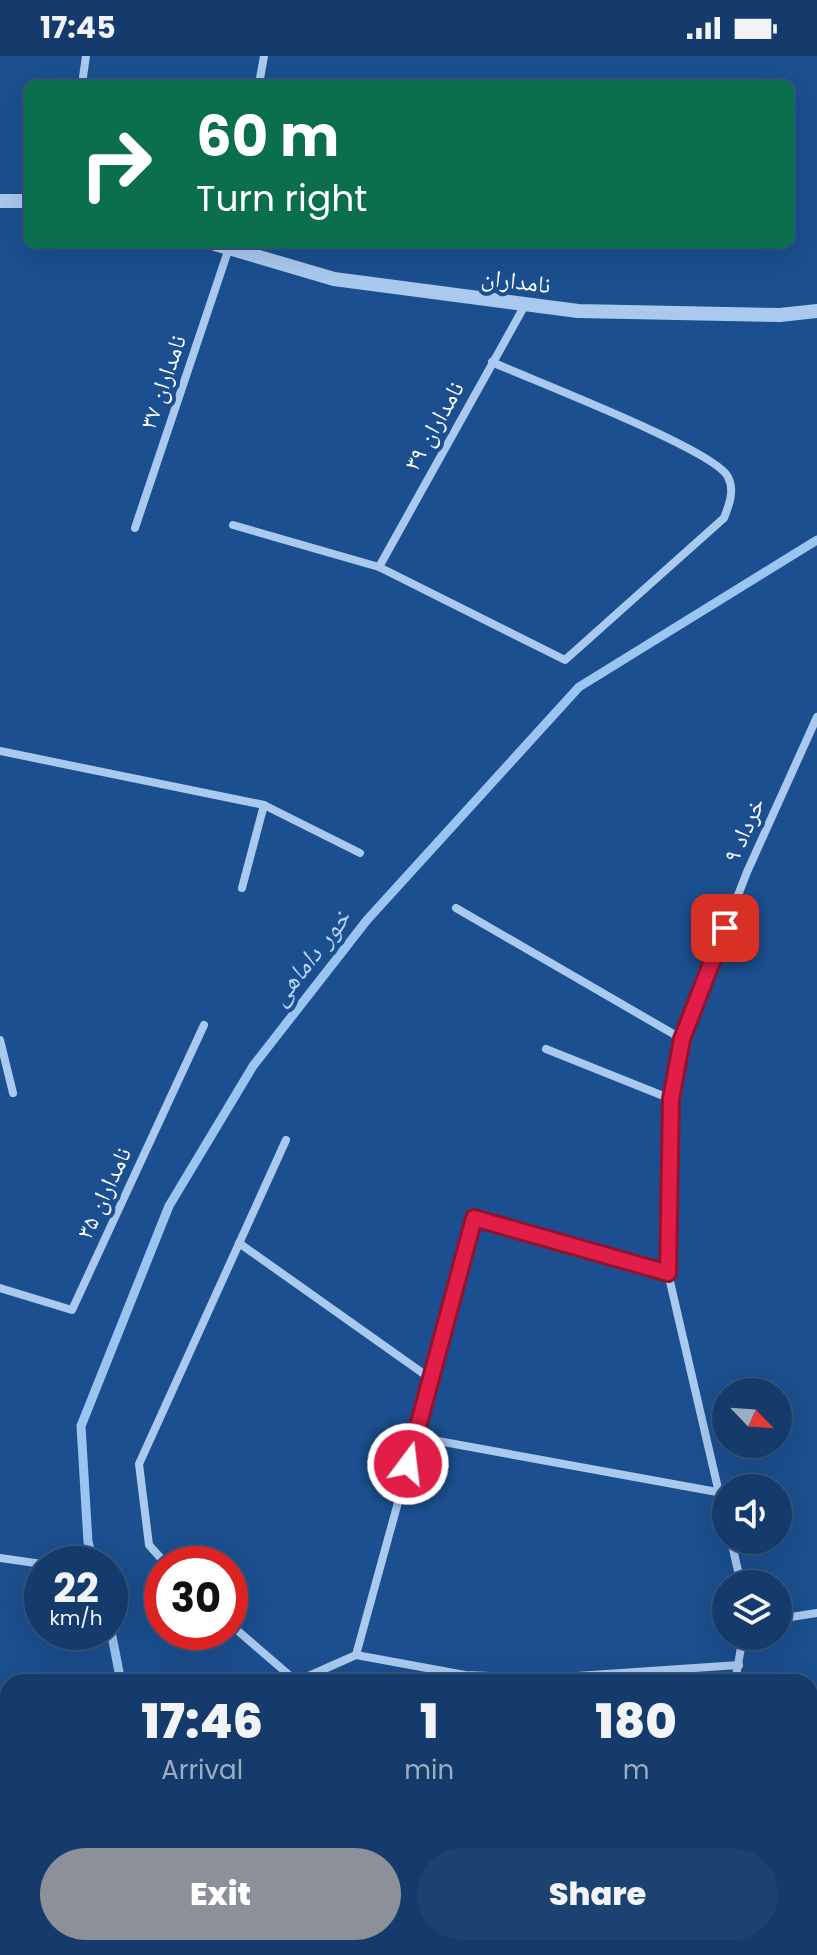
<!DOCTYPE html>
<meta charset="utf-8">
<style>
:root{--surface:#143b6b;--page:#1d4271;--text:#f1f3f6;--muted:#9dadc1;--line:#33557e;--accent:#8c9099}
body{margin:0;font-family:Poppins,"Noto Naskh Arabic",sans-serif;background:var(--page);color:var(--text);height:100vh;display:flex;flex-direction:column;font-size:30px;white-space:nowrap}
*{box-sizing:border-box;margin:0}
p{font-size:26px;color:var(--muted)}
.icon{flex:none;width:44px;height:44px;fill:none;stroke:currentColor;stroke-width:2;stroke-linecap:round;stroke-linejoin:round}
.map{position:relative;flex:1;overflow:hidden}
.panel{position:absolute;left:0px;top:1618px;width:818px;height:282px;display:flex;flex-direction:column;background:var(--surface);border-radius:24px 24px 0 0;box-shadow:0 8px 32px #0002,0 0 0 2px var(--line)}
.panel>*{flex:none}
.guide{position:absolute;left:24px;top:24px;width:770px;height:168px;border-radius:12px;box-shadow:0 8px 32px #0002,0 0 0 2px var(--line);background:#0b6e4f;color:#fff;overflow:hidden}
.needle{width:52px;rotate:115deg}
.controls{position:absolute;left:712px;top:1322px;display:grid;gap:16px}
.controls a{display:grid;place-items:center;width:80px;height:80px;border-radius:50%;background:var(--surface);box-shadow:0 8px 32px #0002,0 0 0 2px var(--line);font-size:40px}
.speed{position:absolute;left:24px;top:1490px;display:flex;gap:16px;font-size:40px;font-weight:700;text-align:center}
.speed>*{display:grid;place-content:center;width:104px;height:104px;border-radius:50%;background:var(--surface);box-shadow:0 8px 32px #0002,0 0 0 2px var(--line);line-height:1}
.speed small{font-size:20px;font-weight:400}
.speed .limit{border:12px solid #d22;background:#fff;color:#111}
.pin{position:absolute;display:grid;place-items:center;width:68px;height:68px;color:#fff;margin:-34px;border-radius:16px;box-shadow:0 4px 12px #0006}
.me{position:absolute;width:88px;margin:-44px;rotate:15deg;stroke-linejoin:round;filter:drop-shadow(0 0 6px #0008)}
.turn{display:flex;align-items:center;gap:28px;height:168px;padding:0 40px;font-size:36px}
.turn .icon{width:104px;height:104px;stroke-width:2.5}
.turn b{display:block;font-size:56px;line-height:68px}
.eta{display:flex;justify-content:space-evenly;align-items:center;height:136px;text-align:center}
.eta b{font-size:48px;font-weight:800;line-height:56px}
.cta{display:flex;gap:16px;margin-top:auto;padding:16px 40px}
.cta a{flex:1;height:92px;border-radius:48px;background:var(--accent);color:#fff;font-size:32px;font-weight:800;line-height:92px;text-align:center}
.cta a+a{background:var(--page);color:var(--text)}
.status{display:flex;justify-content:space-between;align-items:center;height:56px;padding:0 40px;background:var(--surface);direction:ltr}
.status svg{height:22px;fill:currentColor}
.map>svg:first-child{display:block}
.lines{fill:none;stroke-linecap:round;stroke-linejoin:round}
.stream{stroke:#9cc4f0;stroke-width:9}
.minor{stroke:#a9c9ee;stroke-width:8}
.tertiary{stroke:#a9c9ee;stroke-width:14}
.route-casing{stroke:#92132f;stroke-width:20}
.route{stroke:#e11d48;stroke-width:14}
.labels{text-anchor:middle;stroke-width:8;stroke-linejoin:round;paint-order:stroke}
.street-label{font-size:24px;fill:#fff;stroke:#1b4f8f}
.water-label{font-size:26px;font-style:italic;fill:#b5d3f5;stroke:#1b4f8f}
</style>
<div class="status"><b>17:45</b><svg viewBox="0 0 49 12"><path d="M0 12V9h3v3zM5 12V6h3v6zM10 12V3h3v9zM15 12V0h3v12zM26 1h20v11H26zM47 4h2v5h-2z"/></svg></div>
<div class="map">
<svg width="817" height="1899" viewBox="0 0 817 1899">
<rect width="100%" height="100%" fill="#1b4f8f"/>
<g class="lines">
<!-- stream -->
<g class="stream">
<path d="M 94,1508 L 88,1486 L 81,1370 L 169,1150 L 253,1010 L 367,864 L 579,631 L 817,484"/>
<path d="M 110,1570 L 121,1626"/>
<path d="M 0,1849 L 8,1844"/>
</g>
<!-- minor -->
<g class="minor">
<path d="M 82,28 L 86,0"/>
<path d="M 259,28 L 264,0"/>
<path d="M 233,469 L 379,511 L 565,604 L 724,462 C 729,449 735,435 728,421 C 716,394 529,323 492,306"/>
<path d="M 135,472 L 230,189"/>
<path d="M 379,511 L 525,249"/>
<path d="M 0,695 L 264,749 L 360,797"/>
<path d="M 242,832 L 264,749"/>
<path d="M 456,852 L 682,983"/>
<path d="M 0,984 L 13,1037"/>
<path d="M 546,993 L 671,1043"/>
<path d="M 239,1187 L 431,1323"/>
<path d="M 668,1217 L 474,1162 L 416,1381 L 717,1436"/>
<path d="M 0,1232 L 72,1254 L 204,969"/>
<path d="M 726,1467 L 668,1217 L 671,1043 L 682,983 L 747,816 L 817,661"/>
<path d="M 731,1484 L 741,1528"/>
<path d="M 0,1502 L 42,1508"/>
<path d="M 166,1508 L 149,1489 L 139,1408 L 286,1084"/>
<path d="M 778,1563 L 817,1557"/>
<path d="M 230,1568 L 296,1625"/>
<path d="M 356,1599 L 416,1381"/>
<path d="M 295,1626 L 356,1599 L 465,1619 L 547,1622 L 739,1609"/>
<path d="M 735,1626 L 743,1580"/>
<path d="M 0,1706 L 8,1707"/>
<path d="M 177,1899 L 179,1892"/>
<path d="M 459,1899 L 461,1892"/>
<path d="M 677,1899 L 677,1892"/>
</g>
<!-- tertiary -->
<g class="tertiary">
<path d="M 0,145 L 28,145"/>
<path d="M 215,188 L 334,223 L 578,255 L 780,259 L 817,255"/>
</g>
</g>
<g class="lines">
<!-- route casing -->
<g class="route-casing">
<path id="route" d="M 408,1408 L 474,1162 L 668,1217 L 671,1043 L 682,983 L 725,872"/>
</g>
<!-- route -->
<use href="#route" class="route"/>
</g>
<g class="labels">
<!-- street labels -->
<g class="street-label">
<text transform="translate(516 225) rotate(7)" y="8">نامداران</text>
<text transform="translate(163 326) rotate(-71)" y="8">نامداران ۳۷</text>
<text transform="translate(434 370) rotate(-61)" y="8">نامداران ۳۹</text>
<text transform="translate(744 774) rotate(-66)" y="8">خرداد ۹</text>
<text transform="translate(104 1137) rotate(-65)" y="8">نامداران ۳۵</text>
</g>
<!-- water labels -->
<g class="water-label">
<text transform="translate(310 901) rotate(-52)" y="9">خور داماهی</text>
</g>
</g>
</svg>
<div class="controls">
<a><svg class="needle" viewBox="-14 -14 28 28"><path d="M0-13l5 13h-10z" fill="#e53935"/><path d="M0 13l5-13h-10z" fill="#9dadc1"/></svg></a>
<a><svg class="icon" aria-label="sound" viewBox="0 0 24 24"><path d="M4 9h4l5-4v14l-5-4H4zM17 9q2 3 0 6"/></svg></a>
<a><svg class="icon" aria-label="layers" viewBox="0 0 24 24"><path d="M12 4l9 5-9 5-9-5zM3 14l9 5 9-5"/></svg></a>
</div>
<div class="speed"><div>22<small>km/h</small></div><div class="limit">30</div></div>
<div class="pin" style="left:725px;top:872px;background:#d93025"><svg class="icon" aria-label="arrive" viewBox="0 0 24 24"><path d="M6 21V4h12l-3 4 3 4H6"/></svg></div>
<svg class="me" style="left:408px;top:1408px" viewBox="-20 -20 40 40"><circle r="17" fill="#e11d48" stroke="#fff" stroke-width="3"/><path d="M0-11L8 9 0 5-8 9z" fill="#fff"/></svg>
<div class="guide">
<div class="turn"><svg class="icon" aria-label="right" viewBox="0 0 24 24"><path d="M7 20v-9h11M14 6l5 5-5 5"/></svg><div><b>60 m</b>Turn right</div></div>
</div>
<section class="panel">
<div class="eta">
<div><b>17:46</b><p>Arrival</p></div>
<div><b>1</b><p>min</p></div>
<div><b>180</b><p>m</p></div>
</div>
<div class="cta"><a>Exit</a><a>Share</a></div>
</section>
</div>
